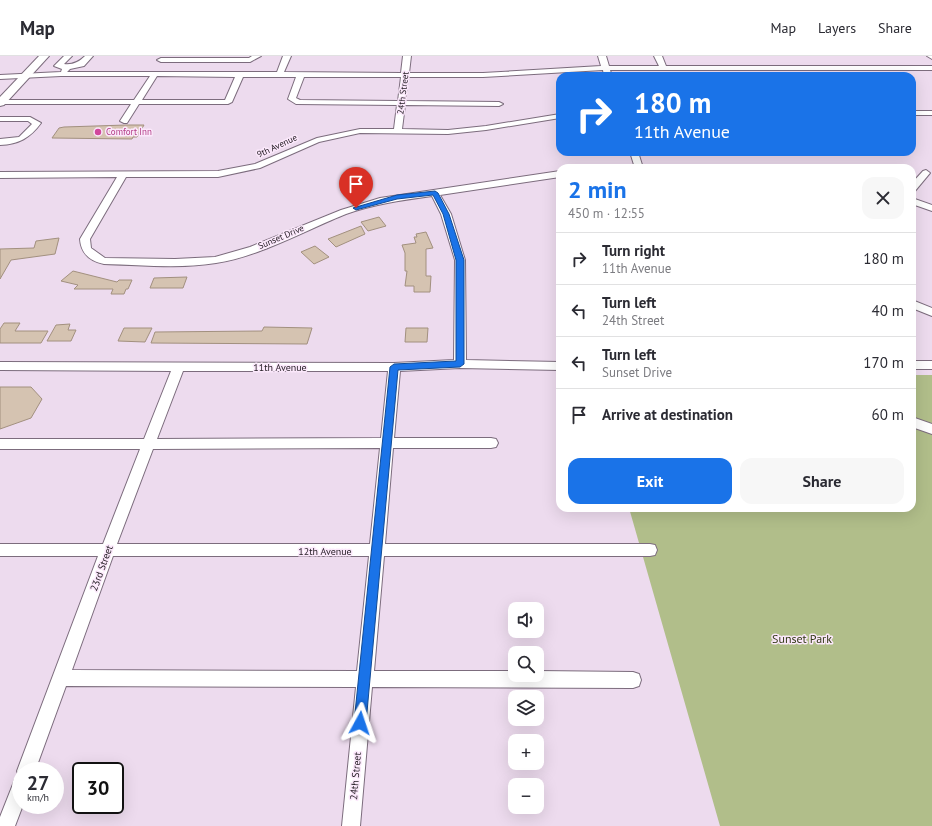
<!DOCTYPE html>
<meta charset="utf-8">
<style>
:root{--surface:#fff;--page:#f7f7f7;--text:#2b2b33;--muted:#7c7c81;--line:#e1e1e2;--accent:#1a73e8}
body{margin:0;font-family:"PT Sans",sans-serif;background:var(--page);color:var(--text);height:100vh;display:flex;flex-direction:column;font-size:15px;white-space:nowrap}
*{box-sizing:border-box;margin:0}
p{font-size:13px;color:var(--muted)}
.icon{flex:none;width:22px;height:22px;fill:none;stroke:currentColor;stroke-width:2;stroke-linecap:round;stroke-linejoin:round}
.map{position:relative;flex:1;overflow:hidden}
.panel{position:absolute;left:556px;top:108px;width:360px;height:348px;display:flex;flex-direction:column;background:var(--surface);border-radius:12px;box-shadow:0 4px 16px #0002}
.panel>*{flex:none}
.hud{position:absolute;left:556px;top:16px;width:360px;height:84px;border-radius:12px;box-shadow:0 4px 16px #0002;background:#1a73e8;color:#fff;overflow:hidden}
.fabs{position:absolute;left:508px;top:546px;display:grid;gap:8px}
.fabs a{display:grid;place-items:center;width:36px;height:36px;border-radius:8px;background:var(--surface);box-shadow:0 4px 16px #0002;font-size:20px}
.speed{position:absolute;left:12px;top:706px;display:flex;gap:8px;font-size:20px;font-weight:700;text-align:center}
.speed>*{display:grid;place-content:center;width:52px;height:52px;border-radius:50%;background:var(--surface);box-shadow:0 4px 16px #0002;line-height:1}
.speed small{font-size:10px;font-weight:400}
.speed .limit{border:2px solid #111;border-radius:6px;background:#fff;color:#111}
.pin{position:absolute;display:grid;place-items:center;width:34px;height:34px;color:#fff;margin:-41px -17px;border-radius:50% 50% 50% 0;rotate:-45deg;box-shadow:0 0 4px #0007}
.pin .icon{rotate:45deg}
.me{position:absolute;width:44px;margin:-22px;rotate:5deg;stroke-linejoin:round;filter:drop-shadow(0 0 3px #0008)}
.turn{display:flex;align-items:center;gap:14px;height:84px;padding:0 12px;font-size:18px}
.turn .icon{width:52px;height:52px;stroke-width:2.5}
.turn b{display:block;font-size:28px;line-height:34px}
.round{display:grid;place-items:center;flex:none;width:42px;height:42px;border-radius:12px;background:var(--page)}
.summary{display:flex;align-items:center;justify-content:space-between;height:68px;padding:0 12px}
h1{font-size:24px;font-weight:600;line-height:30px;color:var(--accent)}
.action{display:flex;gap:8px;margin-top:auto;padding:8px 12px}
.action a{flex:1;height:46px;border-radius:12px;background:var(--accent);color:#fff;font-size:16px;font-weight:600;line-height:46px;text-align:center}
.action a+a{background:var(--page);color:var(--text)}
ul{padding:0;list-style:none}
li{display:flex;align-items:center;gap:12px;height:52px;padding:0 12px;border-top:1px solid var(--line)}
li div{flex:1}
li b{display:block;font-size:15px}
li em{font-style:normal}
header{display:flex;align-items:center;gap:24px;box-sizing:border-box;height:56px;padding:0 20px;background:var(--surface);border-bottom:1px solid var(--line)}
header strong{font-size:19px}
nav{display:flex;gap:22px;margin-inline-start:auto;font-size:14px}
.map>svg:first-child{display:block}
.green{fill:#b1be8a}
.building{fill:#d5c3b1;stroke:#a2907f}
.lines{fill:none;stroke-linecap:round;stroke-linejoin:round}
.minor-casing{stroke:#7c6c7d;stroke-width:2}
.major-casing{stroke:#7c6c7d;stroke-width:2}
.minor{fill:#fff;fill-rule:evenodd}
.major{fill:#fff;fill-rule:evenodd}
.route{fill:#1a73e8;stroke:#114b97}
.hotel-dot{fill:#d1479c;stroke:#fbe8fb;stroke-width:1.5}
.labels{text-anchor:middle;stroke-width:3;stroke-linejoin:round;paint-order:stroke}
.far-street-label{font-size:9px;fill:#272027;stroke:#fbe8fb}
.far-hotel-label{font-size:9px;fill:#b23c85;stroke:#fbe8fb;text-anchor:start}
.street-label{font-size:10px;fill:#272027;stroke:#fbe8fb}
.near-park-label{font-size:12px;fill:#323915;stroke:#fbe8fb}
</style>
<header>
<strong>Map</strong>
<nav><a>Map</a><a>Layers</a><a>Share</a></nav>
</header>
<div class="map">
<svg width="932" height="770" viewBox="0 0 932 770">
<rect width="100%" height="100%" fill="#eddbee"/>
<!-- green -->
<path class="green" d="M 912,319 L 932,319 L 932,770 L 720,770 L 629,452 L 912,452 Z"/>
<!-- building -->
<g class="building">
<path d="M 126,69 L 144,69 L 137,81 L 133,81 L 132,83 L 52,82 L 59,72 L 64,71 Z"/>
<path d="M 379,161 L 386,170 L 368,175 L 361,166 Z"/>
<path d="M 361,170 L 365,178 L 336,191 L 328,183 Z"/>
<path d="M 426,176 L 433,192 L 426,193 L 426,220 L 431,220 L 430,236 L 414,236 L 414,230 L 405,230 L 407,215 L 405,215 L 405,197 L 402,189 L 416,187 L 414,181 L 417,181 L 416,178 Z"/>
<path d="M 59,182 L 55,198 L 11,204 L 0,223 L 0,193 L 34,192 L 36,185 Z"/>
<path d="M 315,190 L 329,201 L 314,208 L 301,196 Z"/>
<path d="M 73,215 L 117,226 L 119,224 L 132,224 L 128,233 L 126,233 L 124,238 L 111,238 L 113,233 L 74,233 L 78,229 L 61,225 Z"/>
<path d="M 187,221 L 183,232 L 150,232 L 154,222 Z"/>
<path d="M 4,267 L 20,267 L 15,275 L 48,275 L 41,287 L 0,287 L 0,273 Z"/>
<path d="M 70,268 L 68,274 L 76,274 L 71,285 L 47,285 L 56,269 Z"/>
<path d="M 264,271 L 312,272 L 307,288 L 151,287 L 155,276 L 262,275 Z"/>
<path d="M 124,272 L 152,272 L 145,286 L 118,285 Z"/>
<path d="M 406,272 L 428,272 L 427,286 L 405,286 Z"/>
<path d="M 0,331 L 31,331 L 42,343 L 31,362 L 0,373 Z"/>
</g>
<g class="lines">
<!-- minor casing -->
<g class="minor-casing">
<g id="minor">
<path d="M 64,0 L 72,0 L 64,8 C 73,9 79,6 85,0 L 93,0 L 84,10 L 70,13 L 67,16 L 277,16 L 283,0 L 291,0 L 284,16 L 401,17 L 403,0 L 411,0 L 409,17 L 483,17 L 601,10 L 598,0 L 606,0 L 609,10 L 659,10 L 654,0 L 662,0 L 666,10 L 932,10 L 932,14 L 610,14 L 612,20 L 604,20 L 603,14 L 483,21 L 408,21 L 405,45 L 499,46 L 503,48 L 499,50 L 405,49 L 402,73 L 448,74 L 486,70 L 560,58 L 560,62 L 486,74 L 448,78 L 360,77 L 319,86 L 260,112 L 218,121 L 126,121 L 90,183 L 91,192 L 105,202 L 175,203 L 215,201 L 250,191 L 341,154 L 380,142 L 560,115 L 560,121 L 440,139 L 451,158 L 465,204 L 466,304 L 560,306 L 560,314 L 460,312 L 400,315 L 394,382 L 491,382 L 496,383 L 498,387 L 496,391 L 491,392 L 393,392 L 385,488 L 650,488 L 655,489 L 657,494 L 655,499 L 650,500 L 384,500 L 374,615 L 515,615 L 515,619 L 537,619 L 537,615 L 633,616 L 639,618 L 641,624 L 639,630 L 633,632 L 372,631 L 360,770 L 342,770 L 356,631 L 66,630 L 35,715 L 21,715 L 21,749 L 23,749 L 15,770 L 0,770 L 0,761 L 15,723 L 19,721 L 17,715 L 98,500 L 0,500 L 0,488 L 103,488 L 140,393 L 0,393 L 0,383 L 144,383 L 171,315 L 0,314 L 0,306 L 394,307 L 454,304 L 455,204 L 441,158 L 432,140 C 403,144 374,148 346,158 C 306,174 258,201 216,207 C 180,213 141,209 104,208 C 90,205 81,198 80,183 L 117,121 L 0,122 L 0,116 L 218,115 L 255,108 L 317,82 L 360,73 L 394,73 L 397,49 L 296,48 L 288,43 L 296,21 L 243,21 L 232,46 L 228,48 L 139,48 L 127,67 L 124,67 L 120,65 L 131,48 L 0,48 L 1,44 L 134,44 L 150,20 L 61,20 L 0,23 L 0,19 L 61,16 L 62,13 L 54,10 ZM 157,20 L 235,21 L 225,44 L 142,44 ZM 304,21 L 401,21 L 398,45 L 300,44 L 296,42 ZM 183,315 L 388,315 L 381,382 L 157,383 ZM 380,392 L 370,488 L 117,488 L 153,393 ZM 113,500 L 369,500 L 357,615 L 72,614 Z"/>
<path d="M 252,0 L 261,0 L 250,6 L 161,6 L 157,4 L 161,2 L 249,2 Z"/>
<path d="M 927,0 L 932,0 L 932,3 Z"/>
<rect x="912" y="55" width="20" height="4"/>
<path d="M 0,61 L 30,61 L 41,67 C 30,82 19,88 0,89 L 0,83 L 19,81 L 32,68 L 28,65 L 0,65 Z"/>
<path d="M 630,96 L 638,96 L 643,112 L 635,112 Z"/>
<path d="M 926,114 L 930,117 L 915,135 L 912,136 L 912,127 L 923,115 Z"/>
<path d="M 912,142 L 932,149 L 932,155 L 912,148 Z"/>
<path d="M 912,244 L 932,252 L 932,260 L 912,252 Z"/>
<rect x="912" y="305" width="20" height="8"/>
<path d="M 912,361 L 932,368 L 932,378 L 912,371 Z"/>
</g>
</g>
<!-- major casing -->
<g class="major-casing">
<path id="major" d="M 39,0 L 49,0 L 4,49 L 0,50 L 0,41 Z"/>
</g>
<!-- minor -->
<use href="#minor" class="minor"/>
<!-- major -->
<use href="#major" class="major"/>
</g>
<!-- route -->
<path class="route" d="M 435,135 L 438,137 L 449,158 L 464,204 L 464,308 L 460,311 L 398,314 L 366,667 L 364,671 L 360,673 L 356,671 L 354,667 L 390,311 L 394,308 L 456,305 L 456,204 L 443,158 L 433,139 L 397,143 L 356,154 L 353,152 L 397,139 Z"/>
<!-- markers -->
<circle class="hotel-dot" cx="98" cy="76" r="4"/>
<g class="labels">
<!-- far-street labels -->
<g class="far-street-label">
<text transform="translate(403 37) rotate(-83)" y="3">24th Street</text>
<text transform="translate(277 90) rotate(-25)" y="3">9th Avenue</text>
<text transform="translate(281 181) rotate(-23)" y="3">Sunset Drive</text>
</g>
<!-- far-hotel labels -->
<g class="far-hotel-label">
<text x="106" y="79">Comfort Inn</text>
</g>
<!-- street labels -->
<g class="street-label">
<text x="280" y="315">11th Avenue</text>
<text x="325" y="499">12th Avenue</text>
<text transform="translate(101 512) rotate(-70)" y="4">23rd Street</text>
<text transform="translate(355 720) rotate(-85)" y="4">24th Street</text>
</g>
<!-- near-park labels -->
<g class="near-park-label">
<text x="802" y="587">Sunset Park</text>
</g>
</g>
</svg>
<div class="fabs">
<a><svg class="icon" aria-label="sound" viewBox="0 0 24 24"><path d="M4 9h4l5-4v14l-5-4H4zM17 9q2 3 0 6"/></svg></a>
<a><svg class="icon" aria-label="search" viewBox="0 0 24 24"><circle cx="10" cy="10" r="6"/><path d="M15 15l6 6"/></svg></a>
<a><svg class="icon" aria-label="layers" viewBox="0 0 24 24"><path d="M12 4l9 5-9 5-9-5zM3 14l9 5 9-5"/></svg></a>
<a>+</a>
<a>−</a>
</div>
<div class="speed"><div>27<small>km/h</small></div><div class="limit">30</div></div>
<div class="pin" style="left:356px;top:152px;background:#d93025"><svg class="icon" aria-label="arrive" viewBox="0 0 24 24"><path d="M6 21V4h12l-3 4 3 4H6"/></svg></div>
<svg class="me" style="left:360px;top:667px" viewBox="-20 -20 40 40"><path d="M0-17L14 15 0 8-14 15z" fill="#1a73e8" stroke="#fff" stroke-width="4"/></svg>
<div class="hud">
<div class="turn"><svg class="icon" aria-label="right" viewBox="0 0 24 24"><path d="M7 20v-9h11M14 6l5 5-5 5"/></svg><div><b>180 m</b>11th Avenue</div></div>
</div>
<section class="panel">
<div class="summary"><div><h1>2 min</h1><p>450 m · 12:55</p></div><a class="round"><svg class="icon" aria-label="close" viewBox="0 0 24 24"><path d="M6 6l12 12M18 6L6 18"/></svg></a></div>
<ul>
<li><svg class="icon" aria-label="right" viewBox="0 0 24 24"><path d="M7 20v-9h11M14 6l5 5-5 5"/></svg><div><b>Turn right</b><p>11th Avenue</p></div><em>180 m</em></li>
<li><svg class="icon" aria-label="left" viewBox="0 0 24 24"><path d="M17 20v-9H6M10 6l-5 5 5 5"/></svg><div><b>Turn left</b><p>24th Street</p></div><em>40 m</em></li>
<li><svg class="icon" aria-label="left" viewBox="0 0 24 24"><path d="M17 20v-9H6M10 6l-5 5 5 5"/></svg><div><b>Turn left</b><p>Sunset Drive</p></div><em>170 m</em></li>
<li><svg class="icon" aria-label="arrive" viewBox="0 0 24 24"><path d="M6 21V4h12l-3 4 3 4H6"/></svg><div><b>Arrive at destination</b></div><em>60 m</em></li>
</ul>
<div class="action"><a>Exit</a><a>Share</a></div>
</section>
</div>
